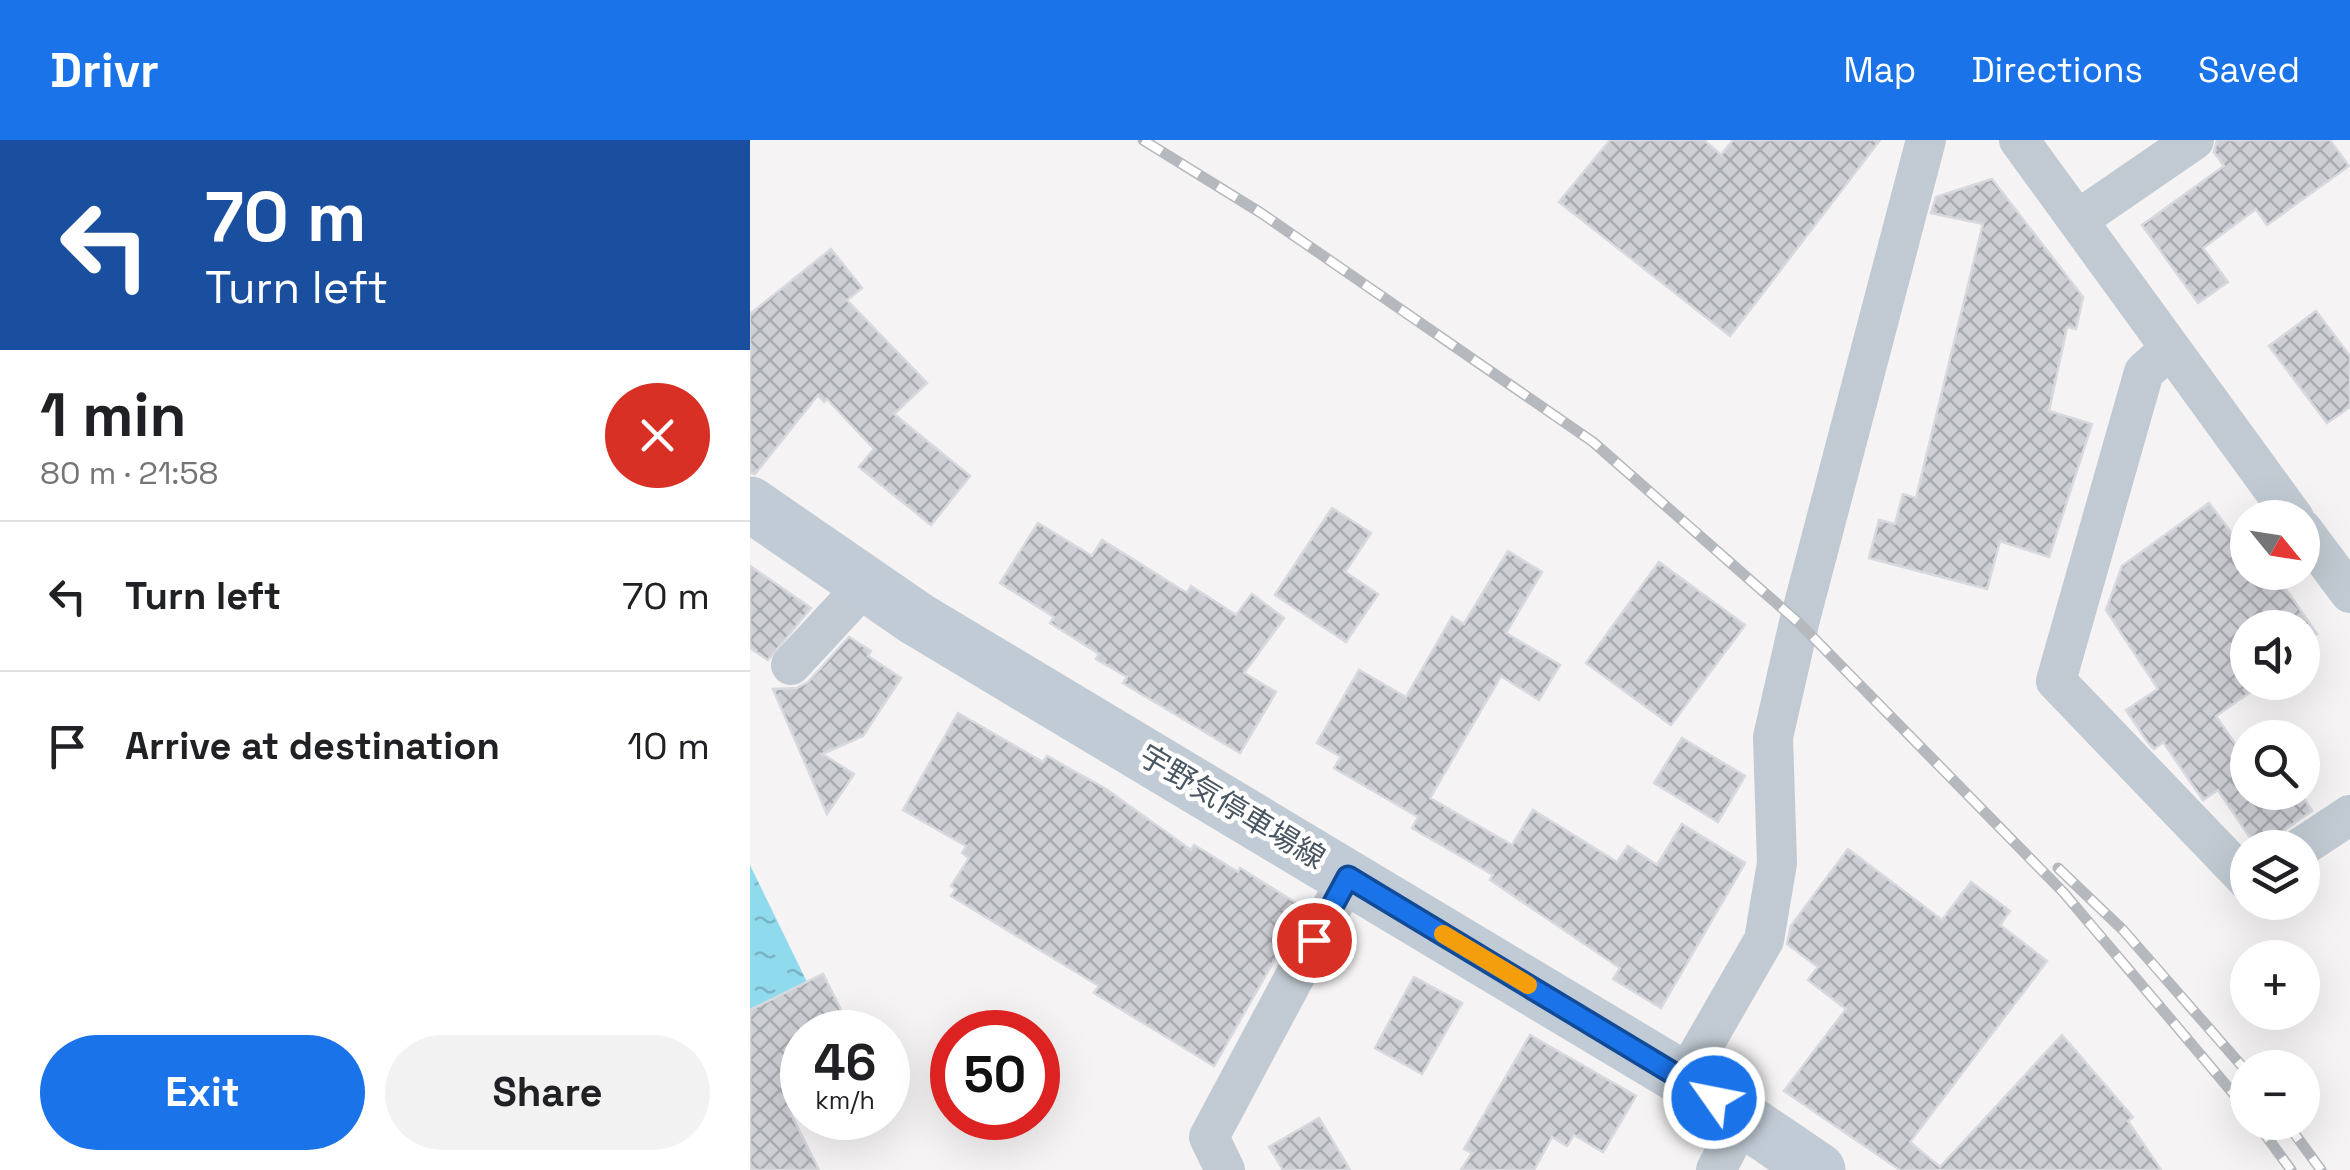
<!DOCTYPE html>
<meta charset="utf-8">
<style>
:root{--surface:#fff;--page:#f2f2f2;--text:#202124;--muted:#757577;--line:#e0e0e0;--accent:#1a73e8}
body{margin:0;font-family:"Space Grotesk","Noto Sans JP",sans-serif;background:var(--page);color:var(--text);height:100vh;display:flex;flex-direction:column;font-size:38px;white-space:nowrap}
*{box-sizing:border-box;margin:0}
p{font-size:32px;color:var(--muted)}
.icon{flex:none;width:55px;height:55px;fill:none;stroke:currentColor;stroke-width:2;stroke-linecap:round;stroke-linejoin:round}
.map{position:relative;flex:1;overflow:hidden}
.side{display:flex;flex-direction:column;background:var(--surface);width:750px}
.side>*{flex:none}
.banner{background:#1a4fa0;color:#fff;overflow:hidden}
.needle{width:65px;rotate:120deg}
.controls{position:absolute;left:1480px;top:360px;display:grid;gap:20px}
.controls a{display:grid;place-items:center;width:90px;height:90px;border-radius:50%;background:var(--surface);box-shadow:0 10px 40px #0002;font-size:50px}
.speed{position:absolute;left:30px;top:870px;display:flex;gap:20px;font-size:50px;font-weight:700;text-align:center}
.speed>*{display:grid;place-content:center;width:130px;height:130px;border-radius:50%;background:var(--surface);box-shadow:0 10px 40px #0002;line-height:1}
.speed small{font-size:25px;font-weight:400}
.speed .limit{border:15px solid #d22;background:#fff;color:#111}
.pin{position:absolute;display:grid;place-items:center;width:85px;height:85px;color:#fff;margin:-42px;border:5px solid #fff;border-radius:50%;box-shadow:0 2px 10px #0007}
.me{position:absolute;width:110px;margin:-55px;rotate:303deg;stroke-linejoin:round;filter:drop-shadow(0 0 8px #0008)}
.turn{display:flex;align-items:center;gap:35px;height:210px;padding:0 40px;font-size:45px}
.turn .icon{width:130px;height:130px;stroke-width:2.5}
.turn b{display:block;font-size:70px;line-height:85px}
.round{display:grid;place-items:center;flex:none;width:105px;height:105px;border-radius:52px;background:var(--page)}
.headline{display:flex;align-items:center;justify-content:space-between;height:170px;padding:0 40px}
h1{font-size:60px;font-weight:700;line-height:75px}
.action{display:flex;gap:20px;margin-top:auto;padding:20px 40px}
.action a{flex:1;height:115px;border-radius:60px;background:var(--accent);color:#fff;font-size:40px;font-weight:700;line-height:115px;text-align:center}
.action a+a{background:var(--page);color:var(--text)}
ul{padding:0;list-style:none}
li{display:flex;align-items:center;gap:30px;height:150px;padding:0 40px;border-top:2px solid var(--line)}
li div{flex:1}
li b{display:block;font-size:38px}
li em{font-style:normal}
header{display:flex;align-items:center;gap:60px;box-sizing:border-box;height:140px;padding:0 50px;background:var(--accent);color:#fff}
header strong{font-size:48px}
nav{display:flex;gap:55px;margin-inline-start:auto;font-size:35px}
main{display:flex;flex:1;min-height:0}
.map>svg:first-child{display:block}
.water{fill:url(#water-ripples)}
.building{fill:url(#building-cross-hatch);stroke:#d7d9de;stroke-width:2.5}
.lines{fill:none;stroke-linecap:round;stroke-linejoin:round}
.minor{stroke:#c1cad2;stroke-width:40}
.secondary{stroke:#c1cbd6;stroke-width:55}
.rail-casing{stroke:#b5b8bd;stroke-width:11}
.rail{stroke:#fff;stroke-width:8;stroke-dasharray:22;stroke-linecap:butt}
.route-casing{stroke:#114b97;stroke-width:25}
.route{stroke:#1a73e8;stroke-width:18}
.slow{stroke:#f59e0b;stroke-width:18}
.labels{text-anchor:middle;stroke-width:9;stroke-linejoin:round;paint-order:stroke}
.street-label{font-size:30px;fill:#4a5661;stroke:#fff}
</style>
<header>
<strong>Drivr</strong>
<nav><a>Map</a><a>Directions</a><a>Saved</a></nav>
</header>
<main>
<section class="side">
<div class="banner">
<div class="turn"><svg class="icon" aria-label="left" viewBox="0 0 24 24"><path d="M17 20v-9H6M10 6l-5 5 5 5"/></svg><div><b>70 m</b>Turn left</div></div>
</div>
<div class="headline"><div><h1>1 min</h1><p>80 m · 21:58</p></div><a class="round" style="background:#d93025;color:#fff"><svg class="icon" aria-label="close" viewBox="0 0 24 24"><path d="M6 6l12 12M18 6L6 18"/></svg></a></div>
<ul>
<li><svg class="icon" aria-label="left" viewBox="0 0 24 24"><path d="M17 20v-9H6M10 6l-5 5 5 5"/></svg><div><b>Turn left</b></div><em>70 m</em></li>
<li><svg class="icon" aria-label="arrive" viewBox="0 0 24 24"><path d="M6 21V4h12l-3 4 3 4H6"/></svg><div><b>Arrive at destination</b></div><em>10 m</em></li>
</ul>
<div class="action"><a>Exit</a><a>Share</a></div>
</section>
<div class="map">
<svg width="1600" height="1030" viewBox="0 0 1600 1030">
<defs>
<pattern id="water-ripples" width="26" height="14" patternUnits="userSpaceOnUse" patternTransform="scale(2.5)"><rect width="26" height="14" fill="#90daee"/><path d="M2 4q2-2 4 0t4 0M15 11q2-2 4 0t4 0" fill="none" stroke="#78b4c4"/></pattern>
<pattern id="building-cross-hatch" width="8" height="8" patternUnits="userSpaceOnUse" patternTransform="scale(2.5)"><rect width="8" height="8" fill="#cdcfd5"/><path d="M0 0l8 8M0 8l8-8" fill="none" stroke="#a8abb0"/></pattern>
</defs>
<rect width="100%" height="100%" fill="#f5f3f3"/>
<!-- water -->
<path class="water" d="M 0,725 L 57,842 L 0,870 Z"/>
<!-- building -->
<g class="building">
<path d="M 860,0 L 954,0 L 971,15 L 983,0 L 1130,0 L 980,196 L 809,62 Z"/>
<path d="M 1467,0 L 1580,0 L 1599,26 L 1517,85 L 1506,69 L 1453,108 L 1478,142 L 1448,163 L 1392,85 L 1474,26 L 1464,12 Z"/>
<path d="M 1242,39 L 1333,157 L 1326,189 L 1317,187 L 1299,271 L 1342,284 L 1299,417 L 1250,401 L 1237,449 L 1119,418 L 1129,380 L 1145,384 L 1153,354 L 1166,358 L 1233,84 L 1181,73 L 1186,57 Z"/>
<path d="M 81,109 L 112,148 L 97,160 L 177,243 L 144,274 L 220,336 L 181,385 L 109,327 L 124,309 L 77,259 L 74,262 L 68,255 L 5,334 L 0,333 L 0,174 Z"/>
<path d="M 1566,171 L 1600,216 L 1600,267 L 1577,283 L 1519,206 Z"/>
<path d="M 1459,363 L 1498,415 L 1498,432 L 1510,432 L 1522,449 L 1531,442 L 1567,494 L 1552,503 L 1552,488 L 1498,488 L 1496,542 L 1515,542 L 1466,576 L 1498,623 L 1498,652 L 1550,652 L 1562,671 L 1536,689 L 1523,708 L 1507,708 L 1468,650 L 1453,660 L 1413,602 L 1404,609 L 1399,604 L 1376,570 L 1408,549 L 1356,470 L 1372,426 Z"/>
<path d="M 582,368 L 621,393 L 595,432 L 628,454 L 596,502 L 525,455 Z"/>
<path d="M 288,383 L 342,416 L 352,400 L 437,453 L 441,446 L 486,475 L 502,454 L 534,478 L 494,533 L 526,552 L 490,613 L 373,543 L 377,537 L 346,519 L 349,514 L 300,483 L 304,477 L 250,443 Z"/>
<path d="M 758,411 L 792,432 L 756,493 L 810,525 L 789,560 L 751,536 L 680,658 L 762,705 L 783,670 L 867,722 L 878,706 L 907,725 L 932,684 L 995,723 L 911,868 L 863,839 L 870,828 L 740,740 L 743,735 L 662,688 L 668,677 L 584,628 L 591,617 L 567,603 L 609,530 L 656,557 L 702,477 L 714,484 Z"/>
<path d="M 909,422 L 995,485 L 921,585 L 836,523 Z"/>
<path d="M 0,426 L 61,468 L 18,520 L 0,508 Z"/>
<path d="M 99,497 L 121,511 L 118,516 L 151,538 L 113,596 L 72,614 L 104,634 L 77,674 L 23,549 L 47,548 L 58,542 Z"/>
<path d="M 208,573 L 293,622 L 297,616 L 356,649 L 441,710 L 444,705 L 488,732 L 490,728 L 554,768 L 464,926 L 344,853 L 349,846 L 201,756 L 206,749 L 201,746 L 219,718 L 212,713 L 216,706 L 153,670 Z"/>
<path d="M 932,598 L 995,636 L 968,682 L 904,643 Z"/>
<path d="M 1098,709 L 1192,780 L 1221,742 L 1260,771 L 1250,785 L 1297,821 L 1160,1002 L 1190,1027 L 1312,895 L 1383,977 L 1378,981 L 1411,1030 L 1150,1030 L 1034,951 L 1096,869 L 1058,840 L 1068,827 L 1037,804 L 1041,786 Z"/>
<path d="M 73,834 L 102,892 L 52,892 L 52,966 L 40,972 L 69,1030 L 0,1030 L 0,870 Z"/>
<path d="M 664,837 L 712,863 L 672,934 L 625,908 Z"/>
<path d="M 780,895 L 886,956 L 853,1012 L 824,995 L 817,1006 L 802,997 L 784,1030 L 711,1030 L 722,1013 L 714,1009 Z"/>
<path d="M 569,978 L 600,1030 L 533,1030 L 519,1007 Z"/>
</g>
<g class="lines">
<!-- minor -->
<g class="minor">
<path d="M 1269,0 L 1544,378"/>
<path d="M 1329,79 L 1444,0"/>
<path d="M 1420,209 L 1394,232 L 1306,541 L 1498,741"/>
<path d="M 1552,389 L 1600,453"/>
<path d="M 41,525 L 116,444"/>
<path d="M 1550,708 L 1600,675"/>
<path d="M 934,939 L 1014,800 L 1027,723 L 1023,597 L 1049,483 L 1176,0"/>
<path d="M 475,1030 L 459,997 L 598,737"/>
<path d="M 966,1030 L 993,978"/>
</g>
<!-- secondary -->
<path class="secondary" d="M 0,364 L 167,479 L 934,939 L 1068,1030"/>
<!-- rail casing -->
<g class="rail-casing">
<g id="rail">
<path d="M 393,0 L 511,73 L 843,302 L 1049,483 L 1314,753 L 1498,971"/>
<path d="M 1308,728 L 1373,790 L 1498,933"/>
<path d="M 1506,982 L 1541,1030"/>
<path d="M 1536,982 L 1571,1030"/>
</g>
</g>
<!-- rail -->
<use href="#rail" class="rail"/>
</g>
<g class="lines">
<!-- route casing -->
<g class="route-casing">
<path id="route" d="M 564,800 L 598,737 L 964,958"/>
</g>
<!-- route -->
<use href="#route" class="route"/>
<!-- slow -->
<path class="slow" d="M 693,794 L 778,845"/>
</g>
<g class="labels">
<!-- street labels -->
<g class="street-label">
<text transform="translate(482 667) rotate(31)" y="10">宇野気停車場線</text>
</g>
</g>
</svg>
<div class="controls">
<a><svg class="needle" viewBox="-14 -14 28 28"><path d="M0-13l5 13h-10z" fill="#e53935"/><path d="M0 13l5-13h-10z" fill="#757577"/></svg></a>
<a><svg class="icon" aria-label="sound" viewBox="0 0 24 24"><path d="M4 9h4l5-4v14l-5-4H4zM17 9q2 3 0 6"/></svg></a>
<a><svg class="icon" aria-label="search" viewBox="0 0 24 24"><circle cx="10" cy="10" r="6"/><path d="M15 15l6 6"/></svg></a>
<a><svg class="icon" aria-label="layers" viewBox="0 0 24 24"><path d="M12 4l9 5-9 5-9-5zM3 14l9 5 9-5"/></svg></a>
<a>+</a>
<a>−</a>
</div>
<div class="speed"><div>46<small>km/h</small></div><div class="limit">50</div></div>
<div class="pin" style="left:564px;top:800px;background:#d93025"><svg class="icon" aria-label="arrive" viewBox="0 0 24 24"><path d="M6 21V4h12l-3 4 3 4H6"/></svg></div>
<svg class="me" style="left:964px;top:958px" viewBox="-20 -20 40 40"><circle r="17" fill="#1a73e8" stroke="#fff" stroke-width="3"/><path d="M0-11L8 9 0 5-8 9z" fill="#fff"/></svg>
</div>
</main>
